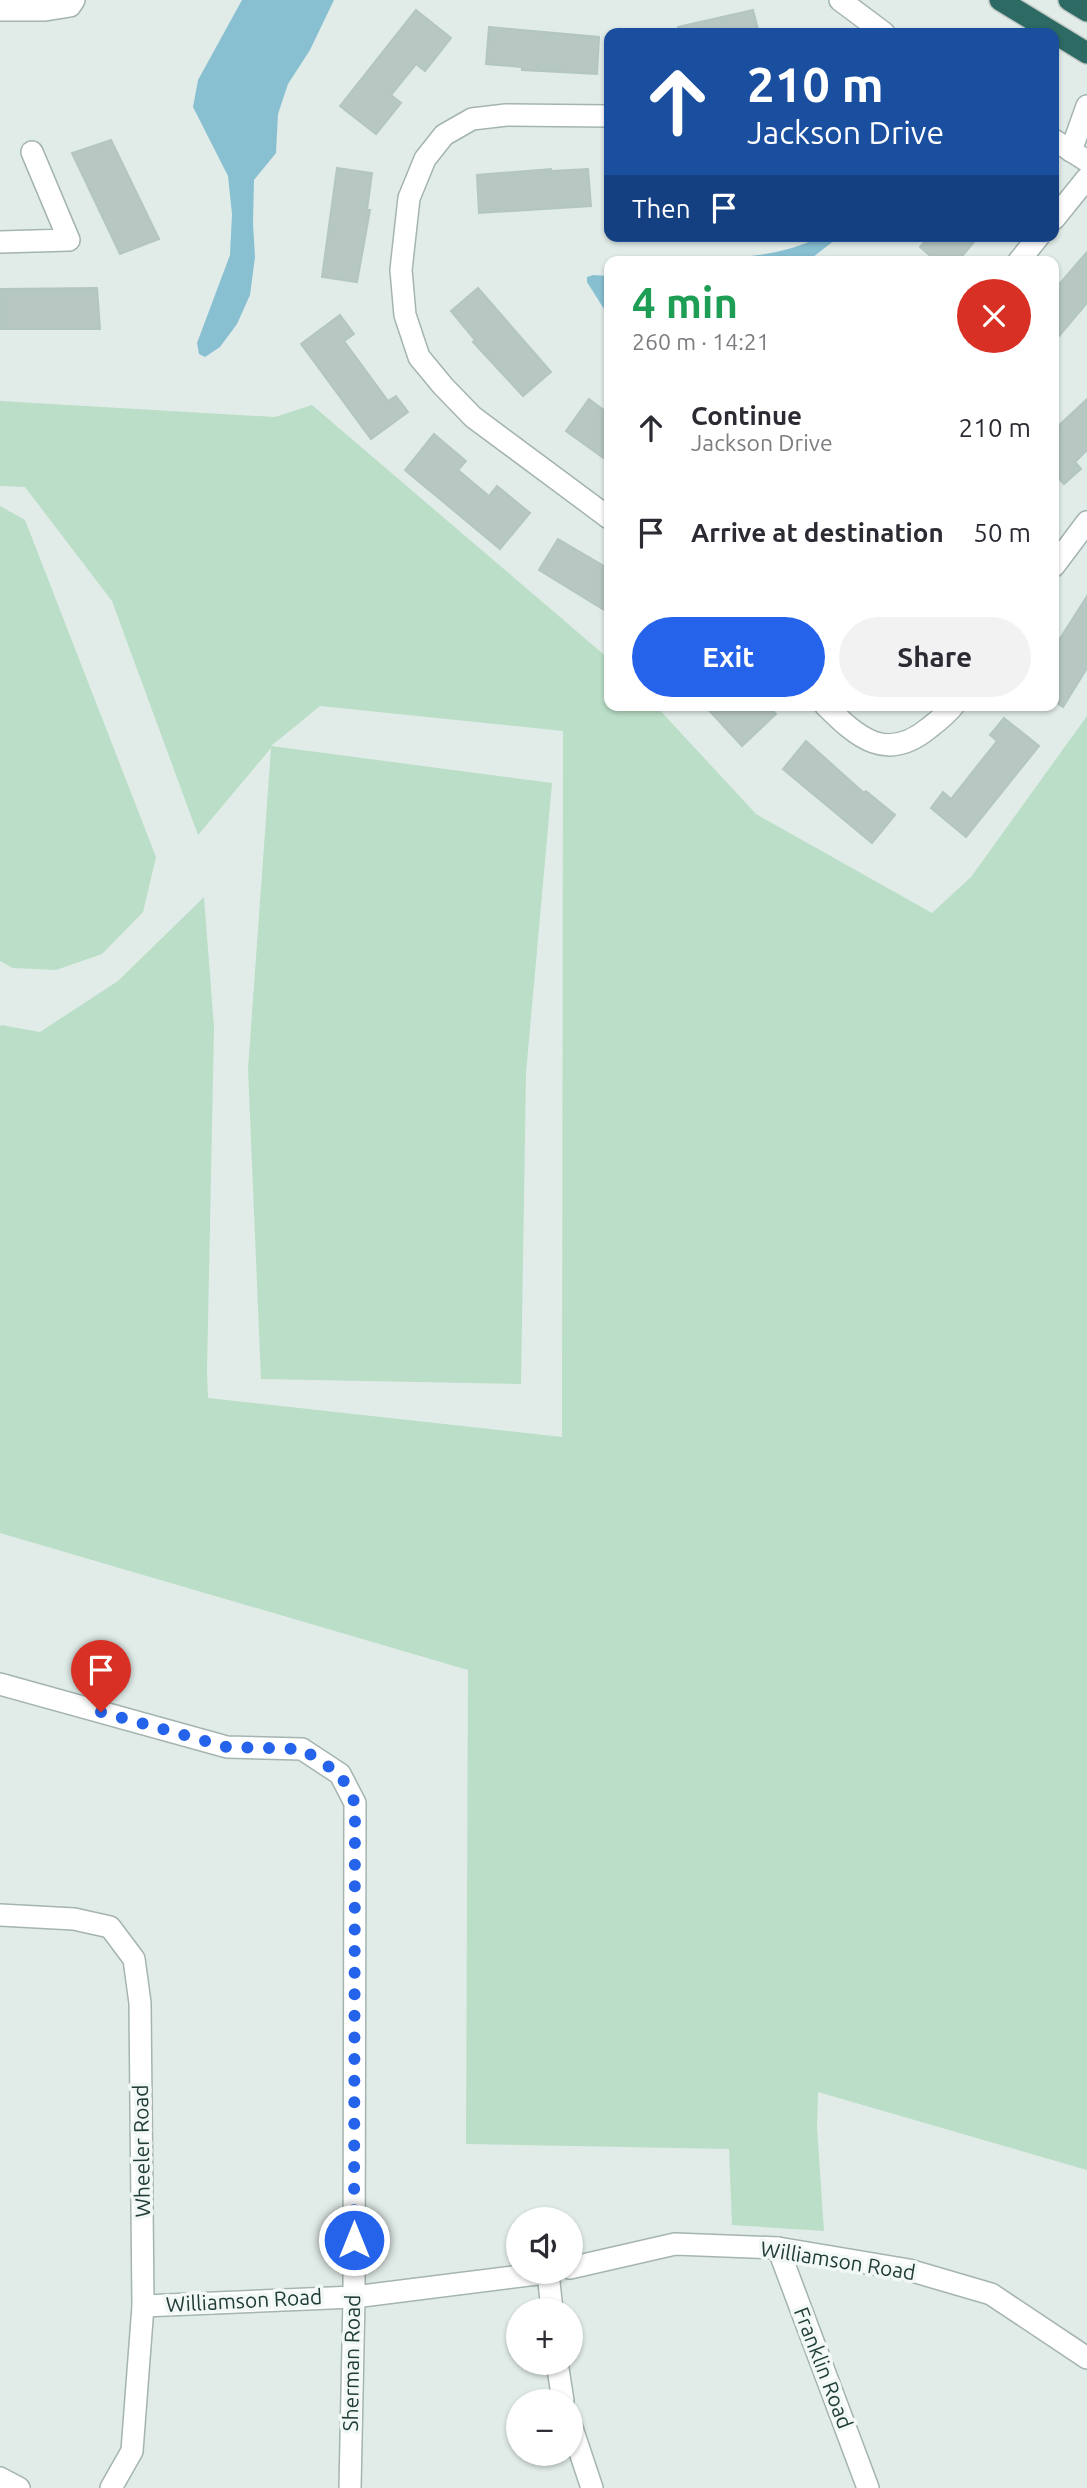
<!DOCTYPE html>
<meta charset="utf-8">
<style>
:root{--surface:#fff;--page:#f2f2f3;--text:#2b2b33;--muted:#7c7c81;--accent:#2563eb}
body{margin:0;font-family:Ubuntu,sans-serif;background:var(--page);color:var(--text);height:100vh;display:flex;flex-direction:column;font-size:26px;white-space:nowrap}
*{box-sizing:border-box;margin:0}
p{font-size:23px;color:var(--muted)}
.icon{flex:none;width:38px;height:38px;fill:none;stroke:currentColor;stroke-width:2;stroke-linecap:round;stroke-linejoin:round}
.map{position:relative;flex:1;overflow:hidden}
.side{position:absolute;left:604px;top:256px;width:455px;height:455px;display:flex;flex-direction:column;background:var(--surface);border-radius:14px;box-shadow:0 2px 5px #0004}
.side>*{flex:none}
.guide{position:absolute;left:604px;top:28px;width:455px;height:214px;border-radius:14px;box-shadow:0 2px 5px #0004;background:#1a4fa0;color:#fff;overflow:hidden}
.buttons{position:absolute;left:506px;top:2207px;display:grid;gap:14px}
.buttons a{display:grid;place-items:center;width:77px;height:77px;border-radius:50%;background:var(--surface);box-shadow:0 2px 5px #0004;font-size:35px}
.pin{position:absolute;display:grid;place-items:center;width:60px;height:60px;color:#fff;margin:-72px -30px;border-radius:50% 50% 50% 0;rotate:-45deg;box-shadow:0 0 7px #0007}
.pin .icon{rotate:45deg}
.me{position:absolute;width:77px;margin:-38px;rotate:0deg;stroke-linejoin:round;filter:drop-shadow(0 0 5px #0008)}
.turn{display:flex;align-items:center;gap:24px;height:147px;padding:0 28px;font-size:32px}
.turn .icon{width:91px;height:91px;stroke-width:2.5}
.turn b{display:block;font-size:49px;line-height:60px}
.then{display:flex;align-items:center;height:66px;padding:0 28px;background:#0003;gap:14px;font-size:26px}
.round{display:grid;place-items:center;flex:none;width:74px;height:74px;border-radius:37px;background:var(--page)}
.summary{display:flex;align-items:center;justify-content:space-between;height:119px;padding:0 28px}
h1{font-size:42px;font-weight:700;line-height:52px;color:#1e9e55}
.primary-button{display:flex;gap:14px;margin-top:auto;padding:14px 28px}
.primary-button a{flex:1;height:80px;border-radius:42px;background:var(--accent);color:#fff;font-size:28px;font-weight:700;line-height:80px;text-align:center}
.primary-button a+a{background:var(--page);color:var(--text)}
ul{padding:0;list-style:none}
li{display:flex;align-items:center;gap:21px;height:105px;padding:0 28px}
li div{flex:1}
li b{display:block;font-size:26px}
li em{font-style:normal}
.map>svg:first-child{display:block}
.green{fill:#badec7}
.water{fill:#88c0d2}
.building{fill:#b7c7c2;stroke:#b4c6c0;stroke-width:2}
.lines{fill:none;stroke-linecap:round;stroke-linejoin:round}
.minor-casing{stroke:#a4b4b0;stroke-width:24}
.highway-casing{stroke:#c1c9c7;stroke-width:24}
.minor{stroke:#fff;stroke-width:21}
.highway{stroke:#2c6a63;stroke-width:21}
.route{stroke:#2563eb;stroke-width:12;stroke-dasharray:0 21.6}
.labels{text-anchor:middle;stroke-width:7;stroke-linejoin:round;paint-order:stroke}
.street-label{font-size:21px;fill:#213d38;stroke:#f2f8f6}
</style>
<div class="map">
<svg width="1087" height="2488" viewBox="0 0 1087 2488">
<rect width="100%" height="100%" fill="#e1ece8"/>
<!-- green -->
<g class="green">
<path d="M 0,401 L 275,417 L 312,405 L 609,659 L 609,705 L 655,705 L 756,814 L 932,913 L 971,877 L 1087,716 L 1087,2170 L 818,2092 L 817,2127 L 824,2231 L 732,2225 L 729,2149 L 466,2144 L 468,1670 L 0,1533 L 0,1027 L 1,1025 L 40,1032 L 118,981 L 204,897 L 214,1027 L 207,1372 L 208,1398 L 562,1437 L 563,731 L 320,706 L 271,746 L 552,783 L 526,1073 L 521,1384 L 261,1379 L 248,1069 L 271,748 L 198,835 L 112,601 L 25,487 L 0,486 Z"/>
<path d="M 0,506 L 25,520 L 156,857 L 143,912 L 102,954 L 56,970 L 13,968 L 0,961 Z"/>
</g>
<!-- water -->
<g class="water">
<path d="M 242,0 L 334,0 L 310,50 L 288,84 L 278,114 L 276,153 L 254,180 L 253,223 L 255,257 L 250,295 L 237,324 L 220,347 L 205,357 L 199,354 L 197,343 L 230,255 L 232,214 L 228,176 L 193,107 L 198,80 Z"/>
<path d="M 822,236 L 840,236 L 808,261 L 658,261 C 713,258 771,262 822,236 Z"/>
<path d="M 593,275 L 609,276 L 609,317 L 587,282 L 587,277 Z"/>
</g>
<!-- building -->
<g class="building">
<path d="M 416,10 L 451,38 L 425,71 L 416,64 L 391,95 L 401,103 L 376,134 L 340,106 Z"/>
<path d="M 753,10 L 759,33 L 679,33 L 678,27 Z"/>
<path d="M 489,27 L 599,37 L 597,74 L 522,70 L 522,67 L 486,64 Z"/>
<path d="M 111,140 L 159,239 L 120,254 L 72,153 Z"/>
<path d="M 337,168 L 372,173 L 367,210 L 370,210 L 357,282 L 322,277 Z"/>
<path d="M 551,169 L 551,171 L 588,169 L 591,206 L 479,213 L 477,175 Z"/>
<path d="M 930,236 L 979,236 L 958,261 L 936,261 L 920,247 Z"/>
<path d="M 1087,252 L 1087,303 L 1054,342 L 1054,290 Z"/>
<path d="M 97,288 L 100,329 L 0,329 L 0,289 Z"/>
<path d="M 478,288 L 551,372 L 523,396 L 473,342 L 475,340 L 451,311 Z"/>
<path d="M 340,315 L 354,334 L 344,341 L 388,401 L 396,396 L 408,412 L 371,439 L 301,344 Z"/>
<path d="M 589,399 L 609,414 L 609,462 L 566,431 Z"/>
<path d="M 1087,399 L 1087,450 L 1075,462 L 1081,469 L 1064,484 L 1054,473 L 1054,430 Z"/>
<path d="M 434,434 L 466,461 L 458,470 L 489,496 L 497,486 L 530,513 L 500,549 L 405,470 Z"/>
<path d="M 558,539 L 609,569 L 609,613 L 539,570 Z"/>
<path d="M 1087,596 L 1087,668 L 1063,707 L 1054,701 L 1054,648 Z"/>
<path d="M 704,705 L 767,705 L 776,714 L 742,746 Z"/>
<path d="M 1004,718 L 1039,746 L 966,837 L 931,808 L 943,792 L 951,799 L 997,741 L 990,735 Z"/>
<path d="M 806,741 L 864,793 L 866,791 L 895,815 L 872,843 L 783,769 Z"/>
</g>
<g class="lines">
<!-- minor casing -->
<g class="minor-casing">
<g id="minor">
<path d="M 840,0 L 884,33"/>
<path d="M 0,10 L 45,10 L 70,6 L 74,0"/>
<path d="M 609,116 L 506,115 L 472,119 L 444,135 L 425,159 L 409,198 L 401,270 L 405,315 L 419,357 L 443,386 L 473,417 L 609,518"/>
<path d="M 1054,140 L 1087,161"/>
<path d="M 1071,151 L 1087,106"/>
<path d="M 1054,219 L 1087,178"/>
<path d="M 0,242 L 69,240 L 32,152"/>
<path d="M 1019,261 L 1039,236"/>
<path d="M 1054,566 L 1087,522"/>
<path d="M 825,705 C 858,738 886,763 929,728 C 938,721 947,714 954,705"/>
<path d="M 0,1684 L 227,1747 L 302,1749 L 340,1774 L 355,1803 L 354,2297 L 350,2488"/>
<path d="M 0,1915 L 74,1919 L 110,1927 L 134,1959 L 140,2003 L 143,2306 L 132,2451 L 111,2488"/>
<path d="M 778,2248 L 868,2488"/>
<path d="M 570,2268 L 675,2244 L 778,2248 L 909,2270 L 991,2294 L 1087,2358"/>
<path d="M 548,2273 L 552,2310"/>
<path d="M 143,2306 L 354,2297 L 553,2272"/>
<path d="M 557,2362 L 563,2401"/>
<path d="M 570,2422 L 592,2488"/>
<path d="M 0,2478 L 19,2488"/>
</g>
</g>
<!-- highway casing -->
<g class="highway-casing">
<g id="highway">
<path d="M 1000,0 L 1087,53"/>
<path d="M 1069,0 L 1087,11"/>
</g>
</g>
<!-- minor -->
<use href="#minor" class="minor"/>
<!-- highway -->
<use href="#highway" class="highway"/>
</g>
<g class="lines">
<!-- route -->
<path class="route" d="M 101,1712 L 227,1747 L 302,1749 L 340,1774 L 355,1803 L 354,2240"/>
</g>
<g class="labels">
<!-- street labels -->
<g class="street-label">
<text transform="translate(142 2151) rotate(-91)" y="7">Wheeler Road</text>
<text transform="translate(838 2261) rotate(9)" y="7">Williamson Road</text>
<text transform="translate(244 2301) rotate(-3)" y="7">Williamson Road</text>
<text transform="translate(352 2363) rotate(-89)" y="7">Sherman Road</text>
<text transform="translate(823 2368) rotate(69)" y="7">Franklin Road</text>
</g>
</g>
</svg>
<div class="buttons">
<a><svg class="icon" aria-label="sound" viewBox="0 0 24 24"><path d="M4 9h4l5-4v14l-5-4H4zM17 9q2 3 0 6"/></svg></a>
<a>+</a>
<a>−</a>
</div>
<div class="pin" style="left:101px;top:1712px;background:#d93025"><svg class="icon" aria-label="arrive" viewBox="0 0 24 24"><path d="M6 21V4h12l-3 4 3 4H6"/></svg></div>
<svg class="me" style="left:354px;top:2240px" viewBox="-20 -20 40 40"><circle r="17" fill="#2563eb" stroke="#fff" stroke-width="3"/><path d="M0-11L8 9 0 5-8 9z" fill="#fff"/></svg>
<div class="guide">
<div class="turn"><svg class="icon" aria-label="ahead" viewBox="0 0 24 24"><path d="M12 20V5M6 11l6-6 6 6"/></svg><div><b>210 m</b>Jackson Drive</div></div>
<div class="then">Then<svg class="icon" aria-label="arrive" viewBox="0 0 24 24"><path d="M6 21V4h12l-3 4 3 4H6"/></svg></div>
</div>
<section class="side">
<div class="summary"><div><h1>4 min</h1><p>260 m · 14:21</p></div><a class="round" style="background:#d93025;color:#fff"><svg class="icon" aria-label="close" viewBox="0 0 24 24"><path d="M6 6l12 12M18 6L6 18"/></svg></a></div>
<ul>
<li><svg class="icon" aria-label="ahead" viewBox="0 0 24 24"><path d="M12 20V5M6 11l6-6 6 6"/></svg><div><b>Continue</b><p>Jackson Drive</p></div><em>210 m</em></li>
<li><svg class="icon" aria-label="arrive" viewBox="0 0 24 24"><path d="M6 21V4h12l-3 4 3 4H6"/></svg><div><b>Arrive at destination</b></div><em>50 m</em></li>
</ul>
<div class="primary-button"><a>Exit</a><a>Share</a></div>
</section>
</div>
